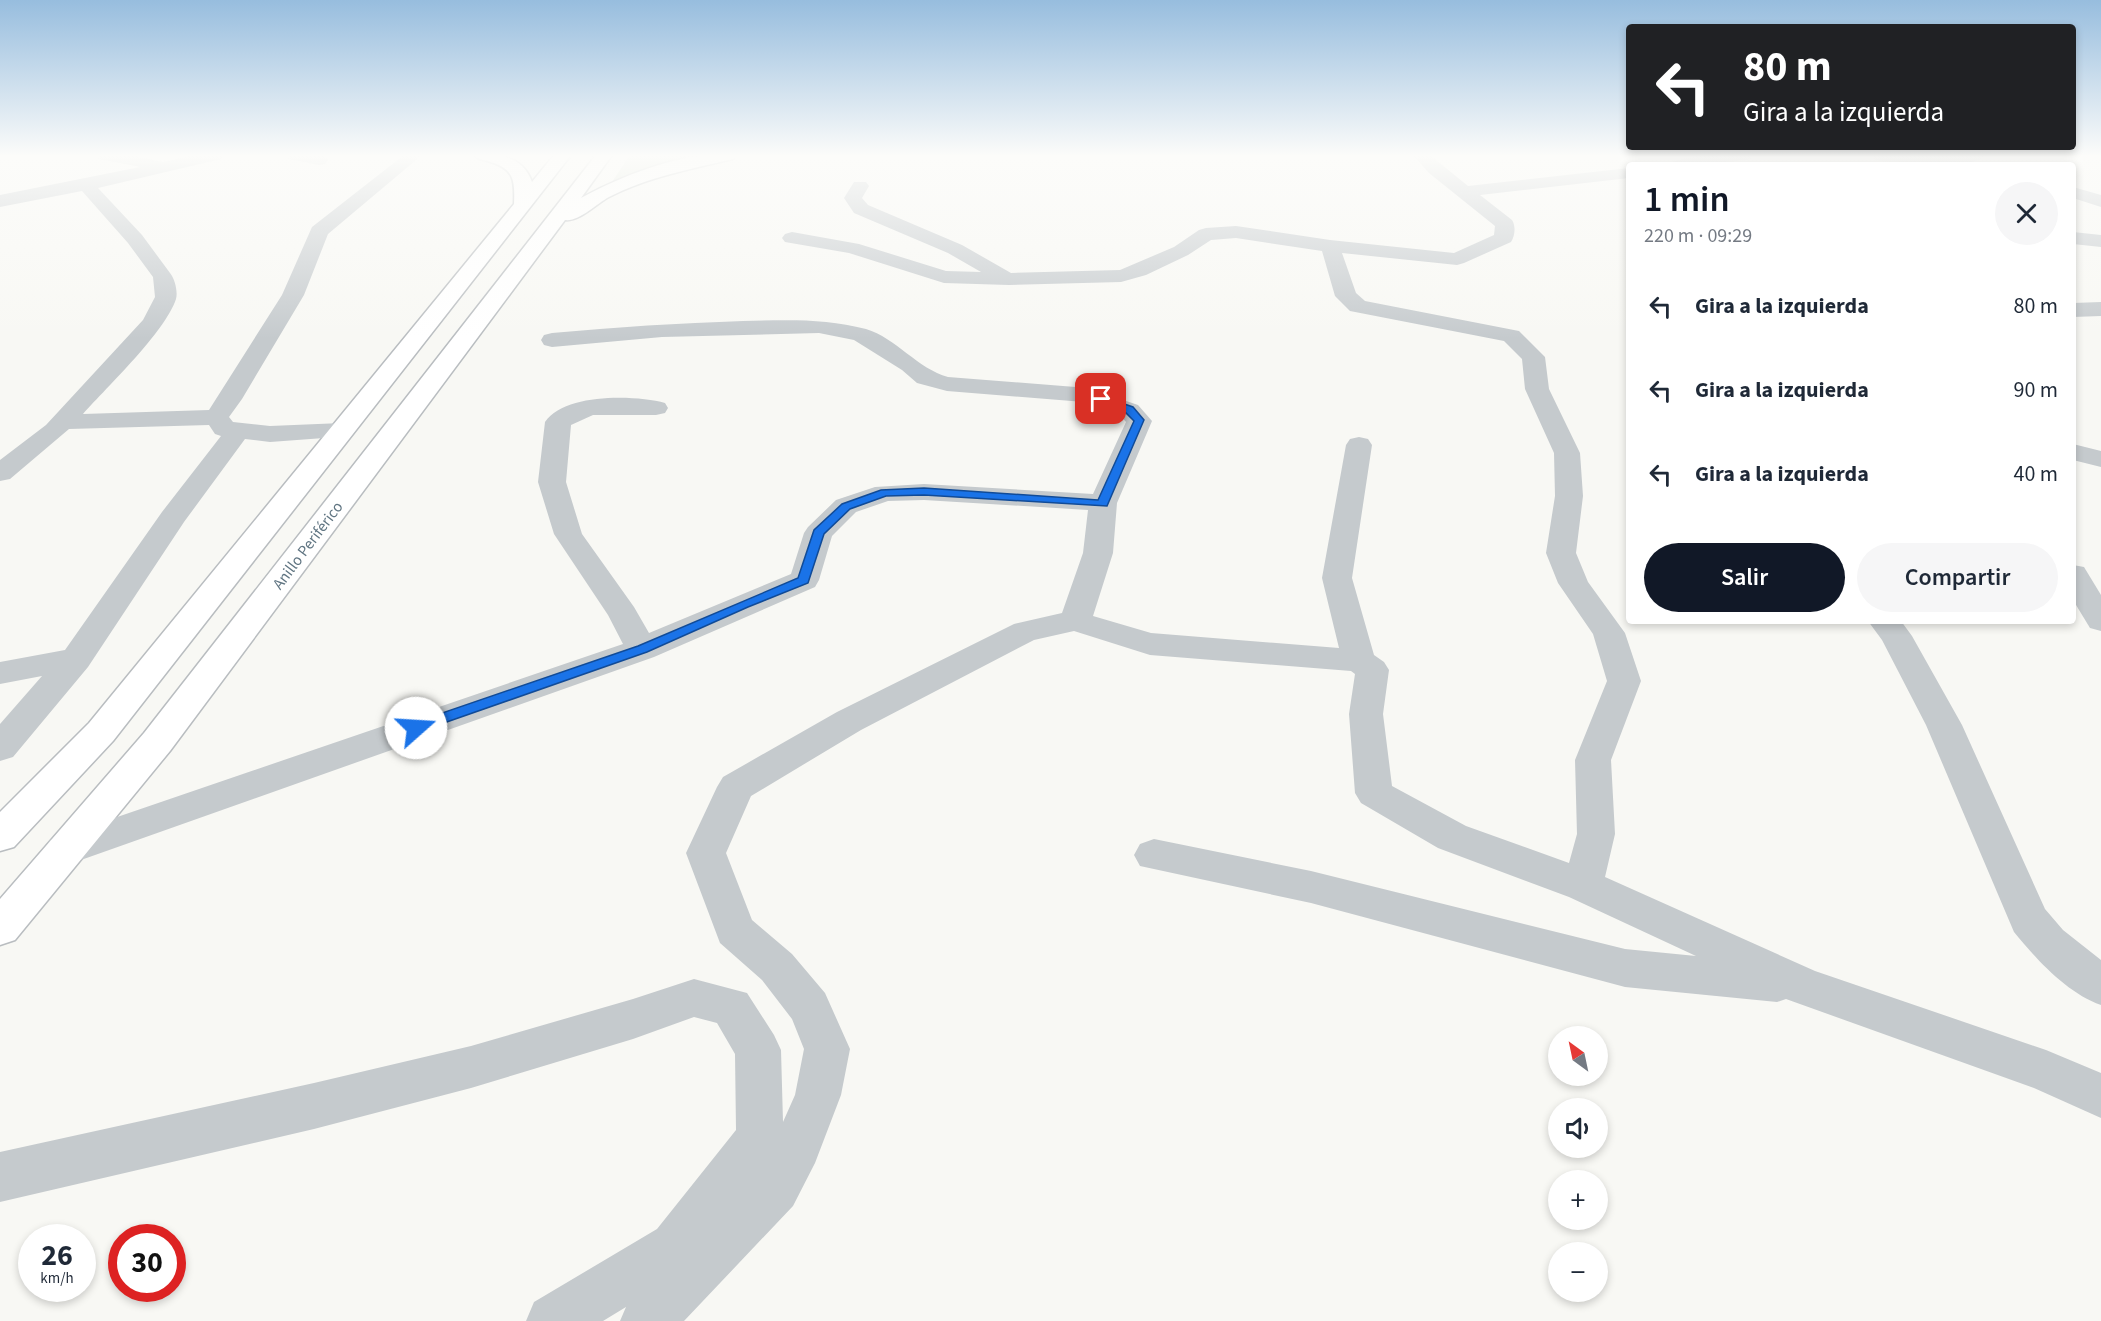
<!DOCTYPE html>
<html lang="es">
<meta charset="utf-8">
<style>
:root{--surface:#fff;--page:#f6f6f7;--text:#1f2937;--muted:#747a83;--accent:#111827}
body{margin:0;font-family:"Source Sans 3",sans-serif;background:var(--page);color:var(--text);height:100vh;display:flex;flex-direction:column;font-size:22px;white-space:nowrap}
*{box-sizing:border-box;margin:0}
p{font-size:20px;color:var(--muted)}
.icon{flex:none;width:33px;height:33px;fill:none;stroke:currentColor;stroke-width:2;stroke-linecap:round;stroke-linejoin:round}
.map{position:relative;flex:1;overflow:hidden}
.panel{position:absolute;left:1626px;top:162px;width:450px;height:462px;display:flex;flex-direction:column;background:var(--surface);border-radius:6px;box-shadow:0 3px 9px #0003}
.panel>*{flex:none}
.banner{position:absolute;left:1626px;top:24px;width:450px;height:126px;border-radius:6px;box-shadow:0 3px 9px #0003;background:#202124;color:#fff;overflow:hidden}
.needle{width:39px;rotate:327deg}
.buttons{position:absolute;left:1548px;top:1026px;display:grid;gap:12px}
.buttons a{display:grid;place-items:center;width:60px;height:60px;border-radius:50%;background:var(--surface);box-shadow:0 3px 9px #0003;font-size:30px}
.speed{position:absolute;left:18px;top:1224px;display:flex;gap:12px;font-size:30px;font-weight:700;text-align:center}
.speed>*{display:grid;place-content:center;width:78px;height:78px;border-radius:50%;background:var(--surface);box-shadow:0 3px 9px #0003;line-height:1}
.speed small{font-size:15px;font-weight:400}
.speed .limit{border:9px solid #d22;background:#fff;color:#111}
.pin{position:absolute;display:grid;place-items:center;width:51px;height:51px;color:#fff;margin:-26px;border-radius:12px;box-shadow:0 3px 9px #0006}
.me{position:absolute;width:66px;margin:-33px;rotate:71deg;stroke-linejoin:round;filter:drop-shadow(0 0 4px #0008)}
.turn{display:flex;align-items:center;gap:21px;height:126px;padding:0 18px;font-size:27px}
.turn .icon{width:78px;height:78px;stroke-width:2.5}
.turn b{display:block;font-size:42px;line-height:51px}
.round{display:grid;place-items:center;flex:none;width:63px;height:63px;border-radius:32px;background:var(--page)}
.overview{display:flex;align-items:center;justify-content:space-between;height:102px;padding:0 18px}
h1{font-size:36px;font-weight:600;line-height:45px;color:var(--accent)}
.primary-button{display:flex;gap:12px;margin-top:auto;padding:12px 18px}
.primary-button a{flex:1;height:69px;border-radius:36px;background:var(--accent);color:#fff;font-size:24px;font-weight:600;line-height:69px;text-align:center}
.primary-button a+a{background:var(--page);color:var(--text)}
ul{padding:0;list-style:none}
li{display:flex;align-items:center;gap:18px;height:84px;padding:0 18px}
li div{flex:1}
li b{display:block;font-size:22px}
li em{font-style:normal}
.map>svg:first-child{display:block}
.green{fill:#d9e0d5}
.lines{fill:none;stroke-linecap:round;stroke-linejoin:round}
.highway-casing{stroke:#b9bdc0;stroke-width:3}
.minor{fill:#c5cacd;fill-rule:evenodd}
.highway{fill:#fff;fill-rule:evenodd}
.route{fill:#1a73e8;stroke:#114b97;stroke-width:1.5}
.labels{text-anchor:middle;stroke-width:6;stroke-linejoin:round;paint-order:stroke}
.street-label{font-size:16px;fill:#607582;stroke:#fff}
</style>
<div class="map">
<svg width="2101" height="1321" viewBox="0 0 2101 1321">
<rect width="100%" height="100%" fill="#f8f8f4"/>
<!-- green -->
<path class="green" d="M 630,155 L 708,155 L 666,164 L 612,182 Z"/>
<g class="lines">
<!-- highway casing -->
<g class="highway-casing">
<g id="highway">
<path d="M 475,155 C 498,153 523,156 532,182 L 554,155 L 571,155 L 113,741 L 14,847 L 0,851 L 0,812 L 89,723 L 514,204 C 515,179 514,168 487,161 C 481,159 478,160 475,155 Z"/>
<path d="M 596,155 L 612,155 L 581,198 C 624,175 686,150 735,155 L 733,159 C 691,169 648,177 609,197 C 596,204 579,222 565,220 L 170,751 L 15,940 L 0,945 L 0,899 L 144,733 Z"/>
</g>
</g>
<!-- minor -->
<g class="minor">
<path d="M 97,155 L 129,155 L 163,162 L 195,155 L 223,155 L 221,159 L 98,188 L 142,235 L 170,273 C 175,279 178,292 176,299 C 165,332 108,386 83,414 L 209,410 L 282,295 L 312,227 L 404,155 L 422,155 L 328,234 L 304,295 L 242,399 L 229,417 L 233,422 L 270,426 L 342,423 L 351,426 L 355,431 L 351,436 L 270,442 L 245,439 L 184,522 L 88,667 L 13,757 L 0,761 L 0,724 L 42,676 L 0,684 L 0,662 L 65,650 L 162,512 L 221,436 L 215,434 L 209,425 L 69,429 L 10,479 L 0,481 L 0,460 L 46,425 L 143,320 L 155,297 L 153,277 L 128,243 L 82,191 L 0,207 L 0,195 L 140,167 L 99,159 Z"/>
<path d="M 287,155 L 325,156 L 328,160 L 325,164 L 319,165 L 289,159 Z"/>
<path d="M 1413,155 L 1430,155 L 1468,186 L 1629,168 L 1629,178 L 1480,195 L 1512,220 C 1516,226 1515,236 1511,242 L 1464,263 L 1457,265 L 1342,253 L 1356,293 L 1365,301 L 1519,331 L 1545,357 L 1549,389 L 1580,453 L 1583,496 L 1576,553 L 1588,582 L 1625,633 L 1641,681 L 1611,760 L 1615,834 L 1605,877 L 1815,971 L 2046,1050 L 2101,1073 L 2101,1118 L 2034,1088 L 1786,999 L 1777,1002 L 1625,987 L 1311,903 L 1140,866 L 1134,855 L 1140,844 L 1154,839 L 1311,871 L 1625,949 L 1696,956 L 1569,897 L 1438,848 L 1361,803 L 1355,793 L 1349,714 L 1355,674 L 1351,671 L 1150,655 L 1074,631 L 1034,640 L 861,730 L 751,796 L 726,853 L 752,920 L 792,954 L 825,993 L 850,1049 L 841,1095 L 815,1163 L 793,1206 L 684,1321 L 620,1321 L 626,1307 L 603,1321 L 526,1321 L 534,1302 L 657,1229 L 736,1130 L 735,1054 L 717,1023 L 694,1017 L 633,1039 L 471,1088 L 314,1129 L 0,1202 L 0,1152 L 314,1083 L 471,1046 L 633,999 L 694,979 L 747,993 L 774,1035 L 781,1050 L 783,1122 L 795,1095 L 804,1049 L 792,1019 L 762,980 L 720,943 L 686,853 L 717,787 L 723,777 L 837,712 L 1014,624 L 1062,613 L 1083,553 L 1088,510 L 924,500 L 888,501 L 856,512 L 832,536 L 819,580 L 815,587 L 654,657 L 64,866 L 50,862 L 44,851 L 50,840 L 623,644 L 608,615 L 554,534 L 538,482 L 545,422 C 565,393 635,395 665,403 L 668,408 L 665,413 L 656,415 L 593,415 L 571,425 L 566,482 L 582,534 L 634,607 L 649,633 L 791,574 L 804,533 L 808,527 L 836,500 L 875,487 L 924,484 L 1093,494 L 1126,422 L 1120,415 L 1084,402 L 947,391 L 917,383 L 902,370 L 854,340 L 819,333 L 662,337 L 552,347 L 544,345 L 541,340 L 544,335 L 552,333 C 616,327 679,323 743,321 C 785,320 825,318 866,329 C 896,338 918,369 948,377 L 1088,388 L 1138,405 L 1152,421 L 1117,503 L 1113,553 L 1093,616 L 1151,633 L 1339,648 L 1322,578 L 1346,445 L 1350,439 L 1359,437 L 1368,439 L 1372,445 L 1352,578 L 1374,655 L 1384,662 L 1389,670 L 1383,714 L 1392,786 L 1466,826 L 1569,863 L 1577,834 L 1575,760 L 1607,681 L 1593,634 L 1558,583 L 1546,553 L 1555,496 L 1554,453 L 1525,389 L 1522,359 L 1504,341 L 1350,311 L 1335,296 L 1322,251 L 1236,238 L 1211,240 L 1188,255 L 1146,275 L 1121,282 L 1009,285 L 944,283 L 849,253 L 785,242 L 782,238 L 785,234 L 792,232 L 859,244 L 946,271 L 981,272 L 948,253 L 854,213 L 844,198 L 854,182 L 866,182 L 869,186 L 862,198 L 868,205 L 962,245 L 1011,273 L 1120,270 L 1174,247 L 1199,230 L 1206,228 L 1236,226 L 1330,240 L 1454,253 L 1494,235 L 1495,226 L 1429,173 Z"/>
<path d="M 1701,155 L 1752,155 L 1750,159 L 1744,160 L 1701,165 L 1671,165 L 1674,161 Z"/>
<path d="M 1874,155 L 1983,155 L 1981,159 L 1961,165 L 1881,161 L 1875,160 Z"/>
<path d="M 2073,187 L 2101,195 L 2101,207 L 2073,198 Z"/>
<path d="M 2073,232 L 2101,235 L 2101,247 L 2073,244 Z"/>
<path d="M 2101,302 L 2101,316 L 2073,317 L 2073,303 Z"/>
<path d="M 2073,444 L 2101,451 L 2101,467 L 2073,460 Z"/>
<path d="M 2073,565 L 2084,567 L 2101,595 L 2101,631 L 2090,628 L 2073,600 Z"/>
<path d="M 1868,621 L 1901,621 L 1912,636 L 1962,725 L 2045,909 L 2063,930 L 2101,960 L 2101,1005 C 2067,993 2037,960 2014,932 L 1926,725 L 1882,640 Z"/>
</g>
<!-- highway -->
<use href="#highway" class="highway"/>
</g>
<!-- sky -->
<linearGradient id="sky" x2="0" y2="1"><stop stop-color="#97bdde"/><stop offset="0.46" stop-color="#fcfcfa"/><stop offset="1" stop-color="#fcfcfa" stop-opacity="0"/></linearGradient>
<rect width="2101" height="339" fill="url(#sky)"/>
<!-- route -->
<path class="route" d="M 1101,396 L 1133,407 L 1144,420 L 1107,506 L 924,495 L 886,496 L 850,509 L 824,534 L 808,583 L 748,607 L 647,652 L 421,731 L 410,731 L 408,728 L 410,724 L 638,646 L 798,578 L 814,530 L 842,504 L 881,490 L 924,488 L 1098,500 L 1134,421 L 1125,412 L 1098,401 L 1096,399 Z"/>
<g class="labels">
<!-- street labels -->
<g class="street-label">
<text transform="translate(307 545) rotate(-53)" y="6">Anillo Periférico</text>
</g>
</g>
</svg>
<div class="buttons">
<a><svg class="needle" viewBox="-14 -14 28 28"><path d="M0-13l5 13h-10z" fill="#e53935"/><path d="M0 13l5-13h-10z" fill="#747a83"/></svg></a>
<a><svg class="icon" aria-label="sound" viewBox="0 0 24 24"><path d="M4 9h4l5-4v14l-5-4H4zM17 9q2 3 0 6"/></svg></a>
<a>+</a>
<a>−</a>
</div>
<div class="speed"><div>26<small>km/h</small></div><div class="limit">30</div></div>
<div class="pin" style="left:1101px;top:399px;background:#d93025"><svg class="icon" aria-label="arrive" viewBox="0 0 24 24"><path d="M6 21V4h12l-3 4 3 4H6"/></svg></div>
<svg class="me" style="left:416px;top:728px" viewBox="-20 -20 40 40"><circle r="19" fill="#fff"/><path d="M0-13L10 11 0 6-10 11z" fill="#1a73e8"/></svg>
<div class="banner">
<div class="turn"><svg class="icon" aria-label="left" viewBox="0 0 24 24"><path d="M17 20v-9H6M10 6l-5 5 5 5"/></svg><div><b>80 m</b>Gira a la izquierda</div></div>
</div>
<section class="panel">
<div class="overview"><div><h1>1 min</h1><p>220 m · 09:29</p></div><a class="round"><svg class="icon" aria-label="close" viewBox="0 0 24 24"><path d="M6 6l12 12M18 6L6 18"/></svg></a></div>
<ul>
<li><svg class="icon" aria-label="left" viewBox="0 0 24 24"><path d="M17 20v-9H6M10 6l-5 5 5 5"/></svg><div><b>Gira a la izquierda</b></div><em>80 m</em></li>
<li><svg class="icon" aria-label="left" viewBox="0 0 24 24"><path d="M17 20v-9H6M10 6l-5 5 5 5"/></svg><div><b>Gira a la izquierda</b></div><em>90 m</em></li>
<li><svg class="icon" aria-label="left" viewBox="0 0 24 24"><path d="M17 20v-9H6M10 6l-5 5 5 5"/></svg><div><b>Gira a la izquierda</b></div><em>40 m</em></li>
</ul>
<div class="primary-button"><a>Salir</a><a>Compartir</a></div>
</section>
</div>
